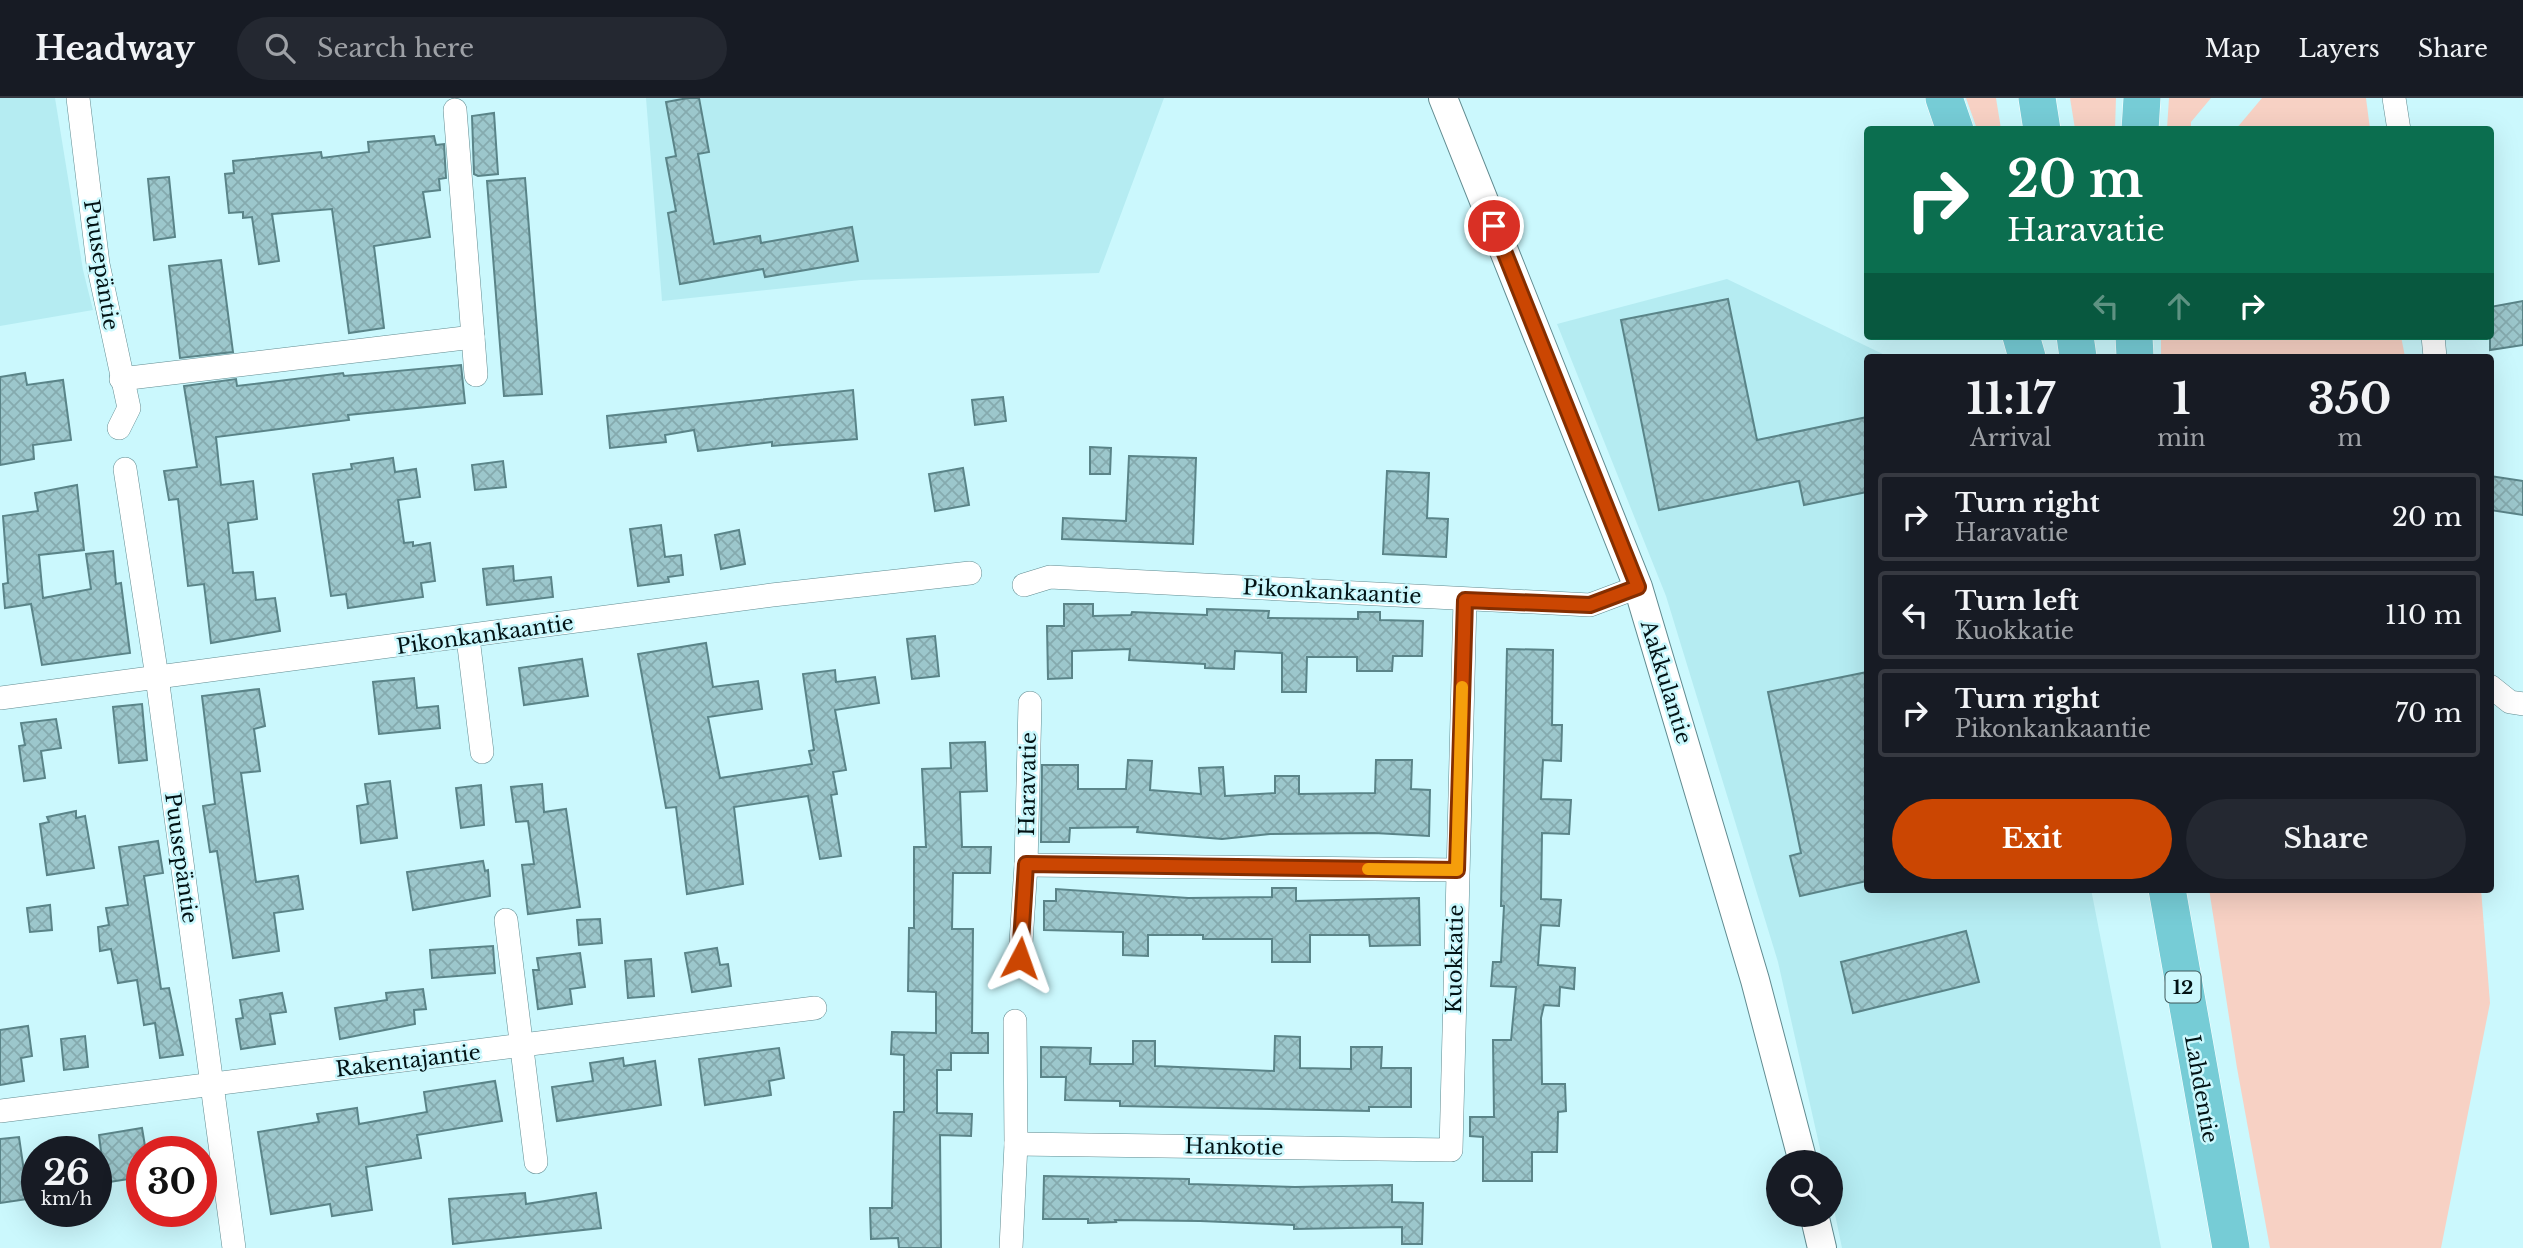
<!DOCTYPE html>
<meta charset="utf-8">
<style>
:root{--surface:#171b24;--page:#242831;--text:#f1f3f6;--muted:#9ea1a6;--line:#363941;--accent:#cb4602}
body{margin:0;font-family:"Libre Baskerville",serif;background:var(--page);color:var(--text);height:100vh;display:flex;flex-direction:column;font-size:26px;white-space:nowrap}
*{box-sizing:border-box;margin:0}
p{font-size:23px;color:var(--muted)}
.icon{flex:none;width:38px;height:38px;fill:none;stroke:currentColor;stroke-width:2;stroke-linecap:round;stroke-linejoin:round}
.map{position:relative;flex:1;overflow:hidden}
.drawer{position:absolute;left:1864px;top:256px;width:630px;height:539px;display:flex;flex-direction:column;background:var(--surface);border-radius:7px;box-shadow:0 7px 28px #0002}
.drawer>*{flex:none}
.hud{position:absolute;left:1864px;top:28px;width:630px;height:214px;border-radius:7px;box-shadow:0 7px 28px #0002;background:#0b6e4f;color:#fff;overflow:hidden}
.controls{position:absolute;left:1766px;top:1052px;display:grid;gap:14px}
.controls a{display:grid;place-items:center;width:77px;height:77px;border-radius:50%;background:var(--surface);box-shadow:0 7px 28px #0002;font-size:35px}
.speed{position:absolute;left:21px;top:1038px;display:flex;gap:14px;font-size:35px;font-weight:700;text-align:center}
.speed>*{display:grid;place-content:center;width:91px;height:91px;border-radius:50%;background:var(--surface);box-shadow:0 7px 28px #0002;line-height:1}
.speed small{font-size:18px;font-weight:400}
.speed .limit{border:10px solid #d22;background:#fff;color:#111}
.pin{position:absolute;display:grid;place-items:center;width:60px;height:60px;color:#fff;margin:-30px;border:4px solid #fff;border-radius:50%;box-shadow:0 2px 7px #0007}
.me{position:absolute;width:77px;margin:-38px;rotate:4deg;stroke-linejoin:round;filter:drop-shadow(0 0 5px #0008)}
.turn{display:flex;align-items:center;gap:24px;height:147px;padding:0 28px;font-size:32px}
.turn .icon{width:91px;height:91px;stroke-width:2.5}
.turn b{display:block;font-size:49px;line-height:60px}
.lanes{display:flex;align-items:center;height:66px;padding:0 28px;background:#0003;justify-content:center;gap:35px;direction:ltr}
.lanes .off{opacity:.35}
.eta{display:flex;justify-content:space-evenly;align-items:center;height:119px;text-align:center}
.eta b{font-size:42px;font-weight:700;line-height:49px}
.button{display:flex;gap:14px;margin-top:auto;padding:14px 28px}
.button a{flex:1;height:80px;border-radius:42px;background:var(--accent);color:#fff;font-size:28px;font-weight:700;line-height:80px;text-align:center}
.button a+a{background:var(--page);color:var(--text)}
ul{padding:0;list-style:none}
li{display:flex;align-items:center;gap:21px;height:88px;margin:0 14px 10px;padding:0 14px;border:4px solid var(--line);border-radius:7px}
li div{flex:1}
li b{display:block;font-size:26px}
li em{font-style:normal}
header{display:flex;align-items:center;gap:42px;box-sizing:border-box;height:98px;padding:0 35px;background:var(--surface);border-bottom:2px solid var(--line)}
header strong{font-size:33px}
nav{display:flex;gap:38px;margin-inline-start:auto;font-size:24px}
.search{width:490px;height:63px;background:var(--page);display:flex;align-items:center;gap:18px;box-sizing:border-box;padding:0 24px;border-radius:38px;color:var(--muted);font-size:26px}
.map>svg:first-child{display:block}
.built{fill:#b5ecf2}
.grass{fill:#f7d1c4}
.building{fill:url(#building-cross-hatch);stroke:#5a8488;stroke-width:2}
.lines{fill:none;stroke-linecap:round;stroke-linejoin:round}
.minor-casing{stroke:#618b90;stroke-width:24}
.tertiary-casing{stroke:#618b90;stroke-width:30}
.trunk-casing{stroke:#fff;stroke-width:38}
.minor{stroke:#fff;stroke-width:23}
.tertiary{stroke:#fff;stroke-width:28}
.trunk{stroke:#76ccd6;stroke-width:37}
.route-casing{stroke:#842e01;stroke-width:18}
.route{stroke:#cb4602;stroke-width:12}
.slow{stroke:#f59e0b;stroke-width:12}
.labels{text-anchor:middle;stroke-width:5;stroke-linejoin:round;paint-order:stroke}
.shield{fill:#cbf8fd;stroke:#3f585b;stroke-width:2}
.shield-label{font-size:19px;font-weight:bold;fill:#031315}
.street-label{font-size:21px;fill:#031315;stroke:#cbf8fd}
</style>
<header>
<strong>Headway</strong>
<div class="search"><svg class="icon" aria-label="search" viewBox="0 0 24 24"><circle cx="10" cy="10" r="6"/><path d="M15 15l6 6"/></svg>Search here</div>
<nav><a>Map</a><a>Layers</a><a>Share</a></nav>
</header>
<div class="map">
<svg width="2523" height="1150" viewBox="0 0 2523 1150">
<defs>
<pattern id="building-cross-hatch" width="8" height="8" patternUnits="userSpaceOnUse" patternTransform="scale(1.75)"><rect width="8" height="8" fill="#9cc7cc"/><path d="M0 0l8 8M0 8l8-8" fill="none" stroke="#85aaae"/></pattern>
</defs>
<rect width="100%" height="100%" fill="#cbf8fd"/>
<!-- built -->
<g class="built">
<path d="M 0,0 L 55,0 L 83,172 L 93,212 L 0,228 Z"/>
<path d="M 646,0 L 1164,0 L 1099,175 L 861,182 L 662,203 Z"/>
<path d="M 1727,181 L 1889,259 L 1867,259 L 1867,791 L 2091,791 L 2161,1150 L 1842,1150 L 1831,1097 L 1830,1064 L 1823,1064 L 1778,864 L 1666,498 L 1557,226 Z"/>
</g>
<!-- grass -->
<g class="grass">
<path d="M 1966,0 L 1996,0 L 2001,31 L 1977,31 Z"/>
<path d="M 2070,0 L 2116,0 L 2115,31 L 2075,31 Z"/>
<path d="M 2169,0 L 2211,0 L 2191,24 L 2191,31 L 2167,31 Z"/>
<path d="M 2262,0 L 2366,0 L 2370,31 L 2236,31 Z"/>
<path d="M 2161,238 L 2401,238 L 2405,259 L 2161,259 Z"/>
<path d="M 2209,791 L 2481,791 L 2490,905 L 2441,1150 L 2270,1150 L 2237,970 Z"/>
</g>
<!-- building -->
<g class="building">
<path d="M 688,0 L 699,0 L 709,54 L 698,56 L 714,146 L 760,138 L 761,145 L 852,129 L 858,163 L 765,179 L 763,171 L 680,186 L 668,115 L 676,113 L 666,60 L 676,58 L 666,4 Z"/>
<path d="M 494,15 L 498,76 L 478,78 L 474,76 L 472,18 Z"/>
<path d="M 434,38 L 436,47 L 444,46 L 446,80 L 439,81 L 440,92 L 423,94 L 430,139 L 374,148 L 384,230 L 349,235 L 332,111 L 272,116 L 279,163 L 259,166 L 252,119 L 243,120 L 243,114 L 229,115 L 225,76 L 234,75 L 233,63 L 321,54 L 322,60 L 369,54 L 368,44 Z"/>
<path d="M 169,79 L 175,139 L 154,142 L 148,81 Z"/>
<path d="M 525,80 L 542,296 L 504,298 L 487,83 Z"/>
<path d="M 221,162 L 233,254 L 180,260 L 169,168 Z"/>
<path d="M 1728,201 L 1757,342 L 1867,319 L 1867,394 L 1804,407 L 1799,383 L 1659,412 L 1621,222 Z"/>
<path d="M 2523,203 L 2523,247 L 2490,252 L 2490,209 Z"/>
<path d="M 461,267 L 465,305 L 348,317 L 349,322 L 216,339 L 221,387 L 253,383 L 257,421 L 228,425 L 233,475 L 253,474 L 256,502 L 275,500 L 280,533 L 211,545 L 204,486 L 188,488 L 178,401 L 169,402 L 164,373 L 197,369 L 184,288 L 236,281 L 237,288 L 343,275 L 344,278 Z"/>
<path d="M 25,275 L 27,287 L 63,282 L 71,342 L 33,347 L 34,361 L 0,367 L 0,279 Z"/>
<path d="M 853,292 L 857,341 L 772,348 L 772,344 L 698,353 L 694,332 L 665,337 L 666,344 L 610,350 L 607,318 Z"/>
<path d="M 1003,299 L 1006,323 L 975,327 L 972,302 Z"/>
<path d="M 1090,349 L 1111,350 L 1110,376 L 1090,376 Z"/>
<path d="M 1129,358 L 1196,360 L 1193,446 L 1062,441 L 1063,420 L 1126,423 Z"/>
<path d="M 393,360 L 395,374 L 416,371 L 420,399 L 398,402 L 404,445 L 413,444 L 413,448 L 430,445 L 435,483 L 421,485 L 423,499 L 348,510 L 346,496 L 331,498 L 313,376 L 352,371 L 351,366 Z"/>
<path d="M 503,363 L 506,389 L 475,392 L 472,367 Z"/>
<path d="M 963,370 L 969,407 L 935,413 L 929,376 Z"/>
<path d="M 1387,373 L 1429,375 L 1427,420 L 1448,421 L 1446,459 L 1383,456 Z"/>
<path d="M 2490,378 L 2523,383 L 2523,417 L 2490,412 Z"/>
<path d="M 77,387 L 84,452 L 39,457 L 43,500 L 91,491 L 86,456 L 113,453 L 116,486 L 121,485 L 130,555 L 42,567 L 31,506 L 5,510 L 3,486 L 8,485 L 3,418 L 38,413 L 35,395 Z"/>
<path d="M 661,427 L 665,459 L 681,457 L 683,477 L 668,479 L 669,484 L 638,488 L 630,431 Z"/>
<path d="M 739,432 L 745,466 L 721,471 L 715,437 Z"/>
<path d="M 513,468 L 514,483 L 551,479 L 553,499 L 487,507 L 483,471 Z"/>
<path d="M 1064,506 L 1093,506 L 1093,518 L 1131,517 L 1132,514 L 1207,517 L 1207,511 L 1269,513 L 1268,520 L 1358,521 L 1358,514 L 1380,514 L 1380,522 L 1423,523 L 1422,558 L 1393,558 L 1392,573 L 1357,573 L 1357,559 L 1307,559 L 1306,594 L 1282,594 L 1282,555 L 1235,553 L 1234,571 L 1205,570 L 1205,566 L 1129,562 L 1130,551 L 1072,553 L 1072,580 L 1048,581 L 1047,528 L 1064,528 Z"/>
<path d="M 935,538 L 939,578 L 912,581 L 907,541 Z"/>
<path d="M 706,545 L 713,589 L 758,583 L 762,611 L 708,619 L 720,680 L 812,666 L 809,653 L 814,652 L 803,576 L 835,572 L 836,584 L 875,579 L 879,605 L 835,612 L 846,672 L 833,674 L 837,696 L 831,697 L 841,758 L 820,761 L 808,698 L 734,709 L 743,786 L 687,796 L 676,709 L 666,710 L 638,556 Z"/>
<path d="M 1507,551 L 1553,552 L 1552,627 L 1562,627 L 1561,663 L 1543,662 L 1541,701 L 1571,702 L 1569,736 L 1542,735 L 1541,801 L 1561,802 L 1559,828 L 1541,827 L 1538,867 L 1575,870 L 1574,891 L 1560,889 L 1559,908 L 1544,907 L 1541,920 L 1542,986 L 1565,986 L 1566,1013 L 1558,1014 L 1557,1054 L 1532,1054 L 1532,1083 L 1483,1083 L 1483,1039 L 1470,1038 L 1470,1019 L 1494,1019 L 1493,942 L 1511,942 L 1516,889 L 1491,888 L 1493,864 L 1501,864 L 1504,808 L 1501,808 Z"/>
<path d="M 582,561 L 588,598 L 524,607 L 519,570 Z"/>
<path d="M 1867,574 L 1867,783 L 1800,798 L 1790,758 L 1801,755 L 1768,594 Z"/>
<path d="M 414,580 L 417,610 L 438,608 L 440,630 L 379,636 L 373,584 Z"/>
<path d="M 259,591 L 265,628 L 254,631 L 260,673 L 241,675 L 256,784 L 298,778 L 303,811 L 274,815 L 279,853 L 233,860 L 217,753 L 210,754 L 203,708 L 215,706 L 202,598 Z"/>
<path d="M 142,606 L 147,662 L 119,665 L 113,609 Z"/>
<path d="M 56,621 L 61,650 L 41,653 L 45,680 L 24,683 L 19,648 L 25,647 L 21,625 Z"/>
<path d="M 985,644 L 987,693 L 960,694 L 962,749 L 991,749 L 990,775 L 953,775 L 952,831 L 973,831 L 972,935 L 988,935 L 988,955 L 951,955 L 951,972 L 937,972 L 937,1015 L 972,1016 L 971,1038 L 940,1037 L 941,1150 L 899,1150 L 898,1140 L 871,1141 L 870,1110 L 892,1110 L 894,1014 L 904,1014 L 904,957 L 891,956 L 892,934 L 936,935 L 936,894 L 908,893 L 909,830 L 914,830 L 914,749 L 926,749 L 922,671 L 951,670 L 950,645 Z"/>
<path d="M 1128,662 L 1152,663 L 1150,692 L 1201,696 L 1199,670 L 1223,669 L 1225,698 L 1275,695 L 1275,678 L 1299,678 L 1299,696 L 1375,695 L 1376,662 L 1412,662 L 1411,691 L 1430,692 L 1429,738 L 1374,735 L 1270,736 L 1222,741 L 1137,734 L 1138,729 L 1070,730 L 1069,744 L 1041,744 L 1042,667 L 1078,667 L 1078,691 L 1126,691 Z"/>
<path d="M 390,683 L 397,740 L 361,745 L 357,708 L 368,706 L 365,686 Z"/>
<path d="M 542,686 L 544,714 L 566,711 L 580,809 L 528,816 L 522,767 L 534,766 L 528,723 L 516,724 L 511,689 Z"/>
<path d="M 481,687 L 484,727 L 461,730 L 456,690 Z"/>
<path d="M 76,713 L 76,720 L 85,718 L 94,770 L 47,777 L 40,726 L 49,724 L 47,719 Z"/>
<path d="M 158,743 L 163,775 L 144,778 L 161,891 L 169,890 L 183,957 L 160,960 L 155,925 L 144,927 L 137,882 L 118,885 L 111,851 L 100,853 L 98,829 L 109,827 L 106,810 L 128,807 L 119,749 Z"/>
<path d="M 483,763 L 485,773 L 488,772 L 490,798 L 413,812 L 407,774 Z"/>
<path d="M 1272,790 L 1296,790 L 1296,803 L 1419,800 L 1420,847 L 1370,848 L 1369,837 L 1310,837 L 1310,864 L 1272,864 L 1272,841 L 1203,841 L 1203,837 L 1148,837 L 1148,858 L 1123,857 L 1123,834 L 1044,832 L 1044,803 L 1056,803 L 1056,791 L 1188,800 L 1272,799 Z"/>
<path d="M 50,807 L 52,832 L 30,834 L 27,810 Z"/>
<path d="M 600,821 L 602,845 L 579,847 L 577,822 Z"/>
<path d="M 1966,833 L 1979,884 L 1853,915 L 1841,864 Z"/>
<path d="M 493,848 L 495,875 L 432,880 L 430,852 Z"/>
<path d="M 717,850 L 720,867 L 728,866 L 731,888 L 692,894 L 685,855 Z"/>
<path d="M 580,855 L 585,889 L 570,891 L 572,906 L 538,911 L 533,872 L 539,872 L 537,860 Z"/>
<path d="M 651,861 L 654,898 L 628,900 L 625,863 Z"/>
<path d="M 423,891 L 426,911 L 414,912 L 415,926 L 340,941 L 335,910 L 387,902 L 386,895 Z"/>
<path d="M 282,895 L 286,914 L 270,916 L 275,946 L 241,951 L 236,921 L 243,920 L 240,902 Z"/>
<path d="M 28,928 L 32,958 L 21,960 L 24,983 L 0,987 L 0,932 Z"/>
<path d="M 85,938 L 88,969 L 64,972 L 61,941 Z"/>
<path d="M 1275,938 L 1300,939 L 1300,970 L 1351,971 L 1351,949 L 1382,949 L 1381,970 L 1411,970 L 1411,1009 L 1369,1009 L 1369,1013 L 1120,1008 L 1120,1003 L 1065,1002 L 1066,979 L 1041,979 L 1041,949 L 1091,950 L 1090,966 L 1133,966 L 1133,943 L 1155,943 L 1155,968 L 1274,973 Z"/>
<path d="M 779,950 L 784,980 L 769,983 L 771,997 L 705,1007 L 699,961 Z"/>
<path d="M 623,960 L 624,968 L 655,963 L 661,1007 L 557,1023 L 552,989 L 593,983 L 590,965 Z"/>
<path d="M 495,983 L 502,1023 L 417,1037 L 421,1060 L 366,1069 L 372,1112 L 332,1118 L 330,1106 L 271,1116 L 258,1034 L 319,1024 L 317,1016 L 357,1010 L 359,1026 L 427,1014 L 424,994 Z"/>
<path d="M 142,1030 L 146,1054 L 142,1054 L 142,1079 L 96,1086 L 96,1062 L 102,1061 L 99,1037 Z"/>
<path d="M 19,1039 L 28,1101 L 0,1105 L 0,1041 Z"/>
<path d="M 1044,1078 L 1189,1081 L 1189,1086 L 1295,1089 L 1392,1087 L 1392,1104 L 1423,1105 L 1422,1146 L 1402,1146 L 1402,1129 L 1294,1131 L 1294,1127 L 1200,1123 L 1115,1122 L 1116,1124 L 1088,1125 L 1088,1121 L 1043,1121 Z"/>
<path d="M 525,1095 L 526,1106 L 596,1095 L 601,1130 L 453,1146 L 449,1101 Z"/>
</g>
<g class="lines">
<!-- minor casing -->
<g class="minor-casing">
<g id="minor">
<path d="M 78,0 L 98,166 L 129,310 L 119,330"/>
<path d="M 2394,0 L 2399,32"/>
<path d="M 455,12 L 476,277"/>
<path d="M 2433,238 L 2435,259"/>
<path d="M 121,281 L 473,239"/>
<path d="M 125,371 L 157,579 L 234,1150"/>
<path d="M 1024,487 L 1050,479 L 1590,507 L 1638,489"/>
<path d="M 468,540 L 482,654"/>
<path d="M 2490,588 L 2510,604 L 2523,606"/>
<path d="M 0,600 L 772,497 L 970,475"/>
<path d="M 1026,767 L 1457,772"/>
<path d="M 506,822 L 536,1064"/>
<path d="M 1020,860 L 1026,767 L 1030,605"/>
<path d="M 0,1013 L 815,910"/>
<path d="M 1016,1046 L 1451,1052 L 1465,502"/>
<path d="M 1011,1150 L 1016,1046 L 1015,923"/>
</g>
</g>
<!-- tertiary casing -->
<g class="tertiary-casing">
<g id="tertiary">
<path d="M 1443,0 L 1638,489 L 1755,882 L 1803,1064"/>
<path d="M 1814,1116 L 1822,1150"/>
</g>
</g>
<!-- trunk casing -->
<g class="trunk-casing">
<g id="trunk">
<path d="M 1944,0 L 1955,32"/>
<path d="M 2037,0 L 2042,32"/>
<path d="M 2140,32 L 2142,0"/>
<path d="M 2021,238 L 2027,259"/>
<path d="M 2075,238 L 2078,259"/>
<path d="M 2134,238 L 2135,259"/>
<path d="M 2167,791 L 2231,1150"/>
</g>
</g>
<!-- minor -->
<use href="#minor" class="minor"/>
<!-- tertiary -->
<use href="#tertiary" class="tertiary"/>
<!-- trunk -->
<use href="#trunk" class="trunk"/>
</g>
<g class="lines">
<!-- route casing -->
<g class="route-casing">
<path id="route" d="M 1020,860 L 1026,766 L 1457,772 L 1465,502 L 1590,507 L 1638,489 L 1494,128"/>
</g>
<!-- route -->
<use href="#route" class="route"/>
<!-- slow -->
<path class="slow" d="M 1368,771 L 1457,772 L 1462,589"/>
</g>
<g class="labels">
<!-- shield labels -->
<rect class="shield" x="2165.5" y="873.5" width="35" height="31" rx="5"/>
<g class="shield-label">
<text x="2183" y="896">12</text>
</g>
<!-- street labels -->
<g class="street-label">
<text transform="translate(101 167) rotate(81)" y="7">Puusepäntie</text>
<text transform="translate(1332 494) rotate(3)" y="7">Pikonkankaantie</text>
<text transform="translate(485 537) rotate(-8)" y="7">Pikonkankaantie</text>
<text transform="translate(1666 584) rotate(73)" y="7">Aakkulantie</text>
<text transform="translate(1028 686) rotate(-89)" y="7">Haravatie</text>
<text transform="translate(181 760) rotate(82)" y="7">Puusepäntie</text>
<text transform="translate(1455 861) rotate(-89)" y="7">Kuokkatie</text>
<text transform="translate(408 963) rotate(-7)" y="7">Rakentajantie</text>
<text transform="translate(2201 991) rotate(80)" y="7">Lahdentie</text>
<text transform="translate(1234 1049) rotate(1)" y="7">Hankotie</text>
</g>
</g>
</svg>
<div class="controls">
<a><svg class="icon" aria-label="search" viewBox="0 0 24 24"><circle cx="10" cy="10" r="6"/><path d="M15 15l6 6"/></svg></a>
</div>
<div class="speed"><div>26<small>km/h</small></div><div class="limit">30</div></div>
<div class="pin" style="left:1494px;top:128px;background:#d93025"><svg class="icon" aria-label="arrive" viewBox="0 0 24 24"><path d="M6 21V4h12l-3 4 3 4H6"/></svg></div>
<svg class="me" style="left:1020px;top:860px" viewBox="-20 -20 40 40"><path d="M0-17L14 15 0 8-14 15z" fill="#cb4602" stroke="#fff" stroke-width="4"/></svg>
<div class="hud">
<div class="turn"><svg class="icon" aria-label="right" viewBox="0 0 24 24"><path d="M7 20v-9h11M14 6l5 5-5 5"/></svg><div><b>20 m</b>Haravatie</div></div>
<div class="lanes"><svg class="icon off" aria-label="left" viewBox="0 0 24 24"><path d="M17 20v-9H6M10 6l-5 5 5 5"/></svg><svg class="icon off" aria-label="ahead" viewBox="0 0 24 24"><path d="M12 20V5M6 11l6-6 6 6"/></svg><svg class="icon" aria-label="right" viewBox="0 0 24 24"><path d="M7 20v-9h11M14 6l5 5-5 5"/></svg></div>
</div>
<section class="drawer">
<div class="eta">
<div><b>11:17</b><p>Arrival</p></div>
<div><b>1</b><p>min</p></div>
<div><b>350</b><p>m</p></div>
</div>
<ul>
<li><svg class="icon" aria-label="right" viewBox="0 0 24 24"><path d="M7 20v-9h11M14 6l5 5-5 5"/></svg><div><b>Turn right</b><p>Haravatie</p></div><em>20 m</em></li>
<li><svg class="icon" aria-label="left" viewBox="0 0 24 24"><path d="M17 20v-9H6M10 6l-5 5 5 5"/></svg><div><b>Turn left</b><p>Kuokkatie</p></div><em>110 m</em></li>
<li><svg class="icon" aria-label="right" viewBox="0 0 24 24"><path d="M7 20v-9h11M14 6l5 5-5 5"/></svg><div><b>Turn right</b><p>Pikonkankaantie</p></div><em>70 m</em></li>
</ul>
<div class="button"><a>Exit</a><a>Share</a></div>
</section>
</div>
